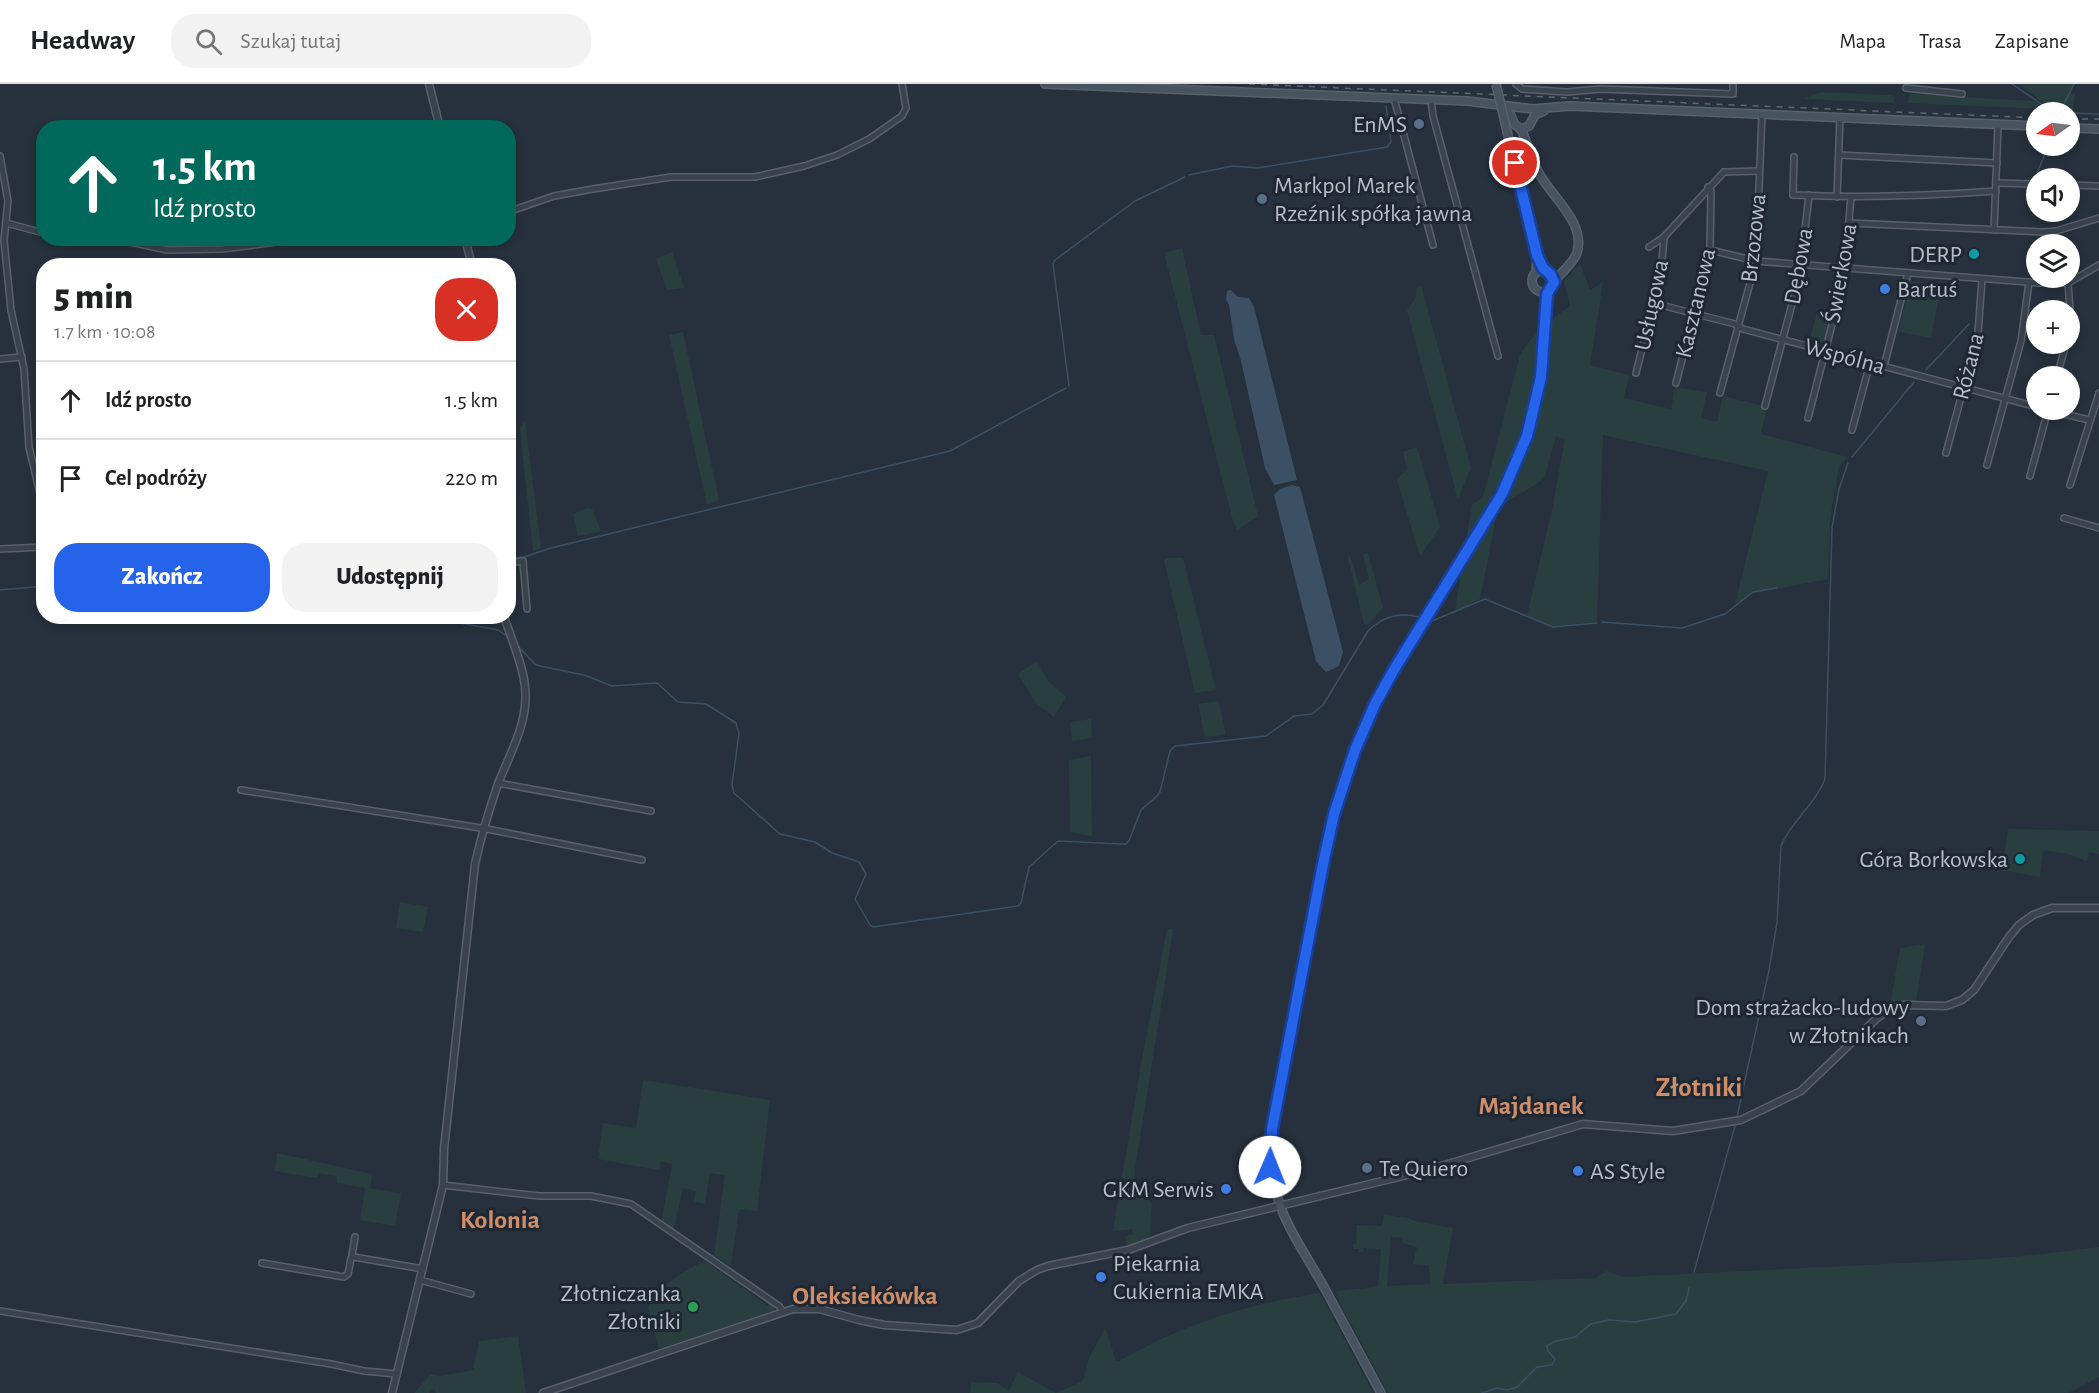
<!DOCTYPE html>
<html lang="pl">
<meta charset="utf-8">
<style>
:root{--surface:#fff;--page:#f2f2f2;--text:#202124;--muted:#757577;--line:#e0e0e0;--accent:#2563eb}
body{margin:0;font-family:"Alegreya Sans",sans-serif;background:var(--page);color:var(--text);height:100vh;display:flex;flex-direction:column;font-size:22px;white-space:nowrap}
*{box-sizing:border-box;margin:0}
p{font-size:20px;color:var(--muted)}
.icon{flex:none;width:33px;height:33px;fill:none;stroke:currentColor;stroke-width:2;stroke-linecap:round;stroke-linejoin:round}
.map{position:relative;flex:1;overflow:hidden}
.side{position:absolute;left:36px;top:174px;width:480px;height:366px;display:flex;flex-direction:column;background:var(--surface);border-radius:24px;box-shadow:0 3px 9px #0003}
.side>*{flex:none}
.top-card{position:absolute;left:36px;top:36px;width:480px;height:126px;border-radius:24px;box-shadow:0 3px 9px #0003;background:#00695c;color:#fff;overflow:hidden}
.needle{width:39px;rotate:256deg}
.tools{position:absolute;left:2026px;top:18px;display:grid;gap:12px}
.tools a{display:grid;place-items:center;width:54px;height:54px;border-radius:50%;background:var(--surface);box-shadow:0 3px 9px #0003;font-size:30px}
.pin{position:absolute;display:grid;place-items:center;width:51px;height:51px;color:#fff;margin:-26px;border:3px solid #fff;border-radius:50%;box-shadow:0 2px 6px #0007}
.me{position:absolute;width:66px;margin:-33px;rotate:1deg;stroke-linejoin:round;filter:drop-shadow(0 0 4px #0008)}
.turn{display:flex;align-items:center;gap:21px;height:126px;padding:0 18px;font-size:27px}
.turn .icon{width:78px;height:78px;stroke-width:2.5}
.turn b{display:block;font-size:42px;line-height:51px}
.round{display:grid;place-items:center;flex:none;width:63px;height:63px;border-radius:24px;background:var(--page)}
.headline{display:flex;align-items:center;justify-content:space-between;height:102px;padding:0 18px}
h1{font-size:36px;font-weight:800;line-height:45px}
.action{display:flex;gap:12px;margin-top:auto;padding:12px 18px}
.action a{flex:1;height:69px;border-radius:24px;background:var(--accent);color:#fff;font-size:24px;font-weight:800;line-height:69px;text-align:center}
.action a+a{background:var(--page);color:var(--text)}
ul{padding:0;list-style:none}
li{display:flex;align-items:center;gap:18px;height:78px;padding:0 18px;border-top:2px solid var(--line)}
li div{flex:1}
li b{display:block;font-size:22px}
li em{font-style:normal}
header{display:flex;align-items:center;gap:36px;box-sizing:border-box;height:84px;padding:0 30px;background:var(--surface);border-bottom:2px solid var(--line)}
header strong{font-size:28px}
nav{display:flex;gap:33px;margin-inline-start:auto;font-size:21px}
.search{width:420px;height:54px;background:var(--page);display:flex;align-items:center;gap:15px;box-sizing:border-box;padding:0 21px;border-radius:24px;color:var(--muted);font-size:22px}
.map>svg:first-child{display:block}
.green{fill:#293f3f;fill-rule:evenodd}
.water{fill:#3c5065}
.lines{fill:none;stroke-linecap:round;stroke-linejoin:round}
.stream{stroke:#3c5065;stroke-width:1.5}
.minor-casing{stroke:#58616b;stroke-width:8}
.tertiary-casing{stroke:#58616b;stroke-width:9}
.secondary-casing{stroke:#58616b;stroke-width:10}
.minor{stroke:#3a434d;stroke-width:5}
.tertiary{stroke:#3a434d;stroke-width:6}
.secondary{stroke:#485360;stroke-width:7}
.rail{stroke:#5c6874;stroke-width:1.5;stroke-dasharray:6 6;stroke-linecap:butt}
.secondary-bridge-casing{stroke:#58616b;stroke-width:10;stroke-linecap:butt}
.secondary-bridge{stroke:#485360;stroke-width:7}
.route-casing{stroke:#184099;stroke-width:15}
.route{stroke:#2563eb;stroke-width:10}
.service-dot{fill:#5c6f8a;stroke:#1f2832;stroke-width:2}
.culture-dot{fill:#0f9aa8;stroke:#1f2832;stroke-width:2}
.shop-dot{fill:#3f7fe0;stroke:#1f2832;stroke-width:2}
.leisure-dot{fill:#2e9e5b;stroke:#1f2832;stroke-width:2}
.labels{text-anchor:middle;stroke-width:6;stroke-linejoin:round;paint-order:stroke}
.poi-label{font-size:24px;fill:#b6bec8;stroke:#1f2832;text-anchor:end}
.street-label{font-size:24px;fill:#b6bec8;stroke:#1f2832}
.neighbourhood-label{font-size:26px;font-weight:bold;fill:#cf8e6a;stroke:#1f2832}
.quarter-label{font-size:27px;font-weight:bold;fill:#cf8e6a;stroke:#1f2832}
</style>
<header>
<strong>Headway</strong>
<div class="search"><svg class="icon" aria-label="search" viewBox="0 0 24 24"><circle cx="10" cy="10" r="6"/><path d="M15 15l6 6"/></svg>Szukaj tutaj</div>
<nav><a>Mapa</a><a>Trasa</a><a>Zapisane</a></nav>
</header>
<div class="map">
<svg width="2099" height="1309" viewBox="0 0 2099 1309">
<rect width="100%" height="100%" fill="#26313d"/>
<!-- green -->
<g class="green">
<path d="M 2020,0 L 2073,0 L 2069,9 L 2075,10 L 2073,27 L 2043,19 Z"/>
<path d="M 1821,8 L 1890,11 L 1894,13 L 1894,19 L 1804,15 Z"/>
<path d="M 1910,10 L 2034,17 L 2046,25 L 1907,19 Z"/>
<path d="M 1182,164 L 1201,251 L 1214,251 L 1258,432 L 1237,446 L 1233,437 L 1164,169 Z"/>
<path d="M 672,168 L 684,204 L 667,206 L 656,175 Z"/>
<path d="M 1580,180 L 1590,206 L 1603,198 L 1590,281 L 1629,291 L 1624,314 L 1671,325 L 1675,303 L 1707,308 L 1701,334 L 1717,338 L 1723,312 L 1767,323 L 1761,350 L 1847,373 L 1839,383 L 1830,436 L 1828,495 L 1754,509 L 1735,520 L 1768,387 L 1603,351 L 1597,538 L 1554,542 L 1527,532 L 1553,421 L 1565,355 L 1556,352 L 1545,392 L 1538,399 L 1498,423 L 1480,515 L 1455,527 L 1472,421 L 1483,413 L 1520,271 C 1531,251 1552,235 1570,222 L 1564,197 Z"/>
<path d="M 1910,197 L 1941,201 L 1931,254 L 1899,248 Z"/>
<path d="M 1421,201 L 1471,384 L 1458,415 L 1407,227 L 1415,215 L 1417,204 Z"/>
<path d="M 1817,229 L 1832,233 L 1826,256 L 1816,260 L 1809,258 Z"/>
<path d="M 683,248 L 719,416 L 707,421 L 669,251 Z"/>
<path d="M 525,337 L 541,464 L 533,467 L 520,345 Z"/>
<path d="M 1417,363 L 1440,443 L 1420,472 L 1397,396 L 1407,385 L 1403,368 Z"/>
<path d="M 587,424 L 592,425 L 601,447 L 578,452 L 573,430 Z"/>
<path d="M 1368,469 L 1383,524 L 1367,541 L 1364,540 L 1348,473 L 1350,472 L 1359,501 L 1369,495 L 1363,470 Z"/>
<path d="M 1168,474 L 1183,474 L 1216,606 L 1195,609 L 1164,476 Z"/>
<path d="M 1037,577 L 1049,598 L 1066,613 L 1054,633 L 1035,618 L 1018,590 Z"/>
<path d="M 1219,617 L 1226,651 L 1205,653 L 1198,620 Z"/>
<path d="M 1091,635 L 1092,654 L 1072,657 L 1070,638 Z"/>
<path d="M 1091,672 L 1092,752 L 1070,748 L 1069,676 Z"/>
<path d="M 2008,745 L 2099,747 L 2099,770 L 2089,768 L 2087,777 L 2068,770 L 2043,766 L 2040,793 L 2002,786 Z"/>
<path d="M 400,818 L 428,823 L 423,848 L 396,844 Z"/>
<path d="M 1167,845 L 1173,845 L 1171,860 L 1135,1085 L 1134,1109 L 1148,1114 L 1152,1121 L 1150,1153 L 1127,1162 L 1125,1152 L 1133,1150 L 1132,1145 L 1113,1147 L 1141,980 Z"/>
<path d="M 1925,860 L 1916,918 L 1890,922 L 1900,864 Z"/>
<path d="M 643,996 L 770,1016 L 757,1127 L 739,1125 L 731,1182 L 714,1172 L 725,1091 L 710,1089 L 705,1120 L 694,1117 L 696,1107 L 683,1104 L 673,1148 L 661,1140 L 672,1080 L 661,1077 L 659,1086 L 598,1075 L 603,1039 L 636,1044 Z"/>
<path d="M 277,1069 L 372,1090 L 370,1104 L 401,1109 L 395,1142 L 360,1136 L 365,1104 L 337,1099 L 337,1092 L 319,1089 L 317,1094 L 275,1087 Z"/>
<path d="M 1384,1131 L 1409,1134 L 1414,1137 L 1453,1144 L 1443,1200 L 1596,1194 L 1607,1187 L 1623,1193 L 1987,1175 L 2034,1171 L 2099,1163 L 2099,1293 L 2068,1309 L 1388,1309 L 1344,1227 L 1335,1207 L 1378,1203 L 1381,1165 L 1364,1164 L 1363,1168 L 1359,1168 L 1359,1165 L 1353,1165 L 1353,1160 L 1356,1160 L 1357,1141 L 1382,1142 ZM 1391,1153 L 1403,1154 L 1402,1159 L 1417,1163 L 1413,1180 L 1429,1181 L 1430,1200 L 1387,1202 Z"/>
<path d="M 705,1177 L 768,1222 L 770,1219 L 774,1223 L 775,1226 L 659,1265 L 648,1223 C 662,1201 681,1188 705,1177 Z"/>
<path d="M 1320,1209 L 1373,1309 L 1056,1309 L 1081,1298 L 1084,1294 L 1089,1274 L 1105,1244 L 1116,1277 L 1118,1277 C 1135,1269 1151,1259 1168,1252 C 1217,1230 1268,1217 1320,1209 Z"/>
<path d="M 518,1252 L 526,1309 L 436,1309 L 434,1304 L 429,1309 L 414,1309 L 431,1290 L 440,1292 L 473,1286 L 479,1257 Z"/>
<path d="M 1018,1288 L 1056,1309 L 970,1309 L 971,1298 L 997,1299 L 1009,1307 Z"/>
</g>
<!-- water -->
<g class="water">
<path d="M 1231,206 L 1238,213 L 1249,214 L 1254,223 L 1297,396 L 1274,401 L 1265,384 L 1241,277 L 1234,255 L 1229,221 L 1226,215 L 1227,207 Z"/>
<path d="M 1292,401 L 1300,403 L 1343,568 L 1339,582 L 1326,588 L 1316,577 L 1274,411 L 1280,405 Z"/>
</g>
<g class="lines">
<!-- stream -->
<g class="stream">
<path d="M 2012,0 L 2053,28"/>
<path d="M 2060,28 L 2074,0"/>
<path d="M 2070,29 L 2099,30"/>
<path d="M 1189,91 L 1232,82 L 1258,84 L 1387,63 L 1391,58 L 1386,22"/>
<path d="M 2034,97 L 2048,62"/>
<path d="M 1926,286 L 1969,240"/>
<path d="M 1069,302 L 1053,180 L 1055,176 L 1135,117 L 1185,93"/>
<path d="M 1852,373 L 1914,298"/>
<path d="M 508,474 L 524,473 L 551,464 L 950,367 L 1066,304"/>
<path d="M 0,506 L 44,502"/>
<path d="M 422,532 L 498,546 L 507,552"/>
<path d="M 1432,537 L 1485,515 L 1553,543 L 1597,539"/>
<path d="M 1602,538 L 1682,544 L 1725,530 L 1753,508 L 1777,504"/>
<path d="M 518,562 L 535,580 L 540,582 L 584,591 L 612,602 L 657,599 L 678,618 L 706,620 L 736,639 L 739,649 L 732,701 L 734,709 L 780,750 L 815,758 L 832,769 L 859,778 L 866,790 L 855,815 L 870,841 L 873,843 L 1018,822 L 1021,819 L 1029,783 L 1058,757 L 1120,760 L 1126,760 L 1129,757 L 1141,726 L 1157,712 L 1160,708 L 1170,667 L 1175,662 L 1266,652 L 1294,632 L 1312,630 L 1323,621 L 1368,547 C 1382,533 1400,528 1419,533"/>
<path d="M 1737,1033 L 1769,886 L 1777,839 L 1781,762 C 1791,737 1815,721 1825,695 L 1832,444 L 1839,405 L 1848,379"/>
<path d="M 1694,1188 L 1735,1042"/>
<path d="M 1482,1309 L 1498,1304 L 1507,1306 L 1517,1303 L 1537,1283 L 1552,1281 L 1555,1275 L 1548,1267 L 1547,1262 L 1553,1258 L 1575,1253 L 1591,1240 L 1609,1236 L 1635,1238 L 1676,1230 L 1686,1217 L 1689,1204"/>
</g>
<!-- minor casing -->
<g class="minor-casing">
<g id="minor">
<path d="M 1516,0 L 1522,5 L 1567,8 L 1600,5 L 1733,10 L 1733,0"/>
<path d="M 1906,4 L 1962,10"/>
<path d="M 1394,14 L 1433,161"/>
<path d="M 1431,16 L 1433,32 L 1498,272"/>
<path d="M 1839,71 L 1997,79"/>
<path d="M 0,72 L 8,117 L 4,157 L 8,196 L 11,226 L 24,285 L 29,363 L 44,427"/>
<path d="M 1794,73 L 1793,111 C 1861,114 1928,112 1996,107"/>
<path d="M 1996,99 L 2037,100"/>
<path d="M 2070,101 L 2099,102"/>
<path d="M 1837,113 L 1840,33"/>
<path d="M 508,128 L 554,112 L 593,105 L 671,93 L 755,93 L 804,82 L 837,71 L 869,55 L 902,32 L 906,24 L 902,0"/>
<path d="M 6,139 L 44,149"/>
<path d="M 1850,139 L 2044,148 L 2056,147 L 2099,134"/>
<path d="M 1994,146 L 1998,41"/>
<path d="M 112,154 L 167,166 L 223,165 L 306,154"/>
<path d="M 1649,163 L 1664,153 L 1724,88 L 1759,87"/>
<path d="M 1710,166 L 1756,177 L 2039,199 L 2068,199 L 2099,181"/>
<path d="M 2068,199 L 2070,226"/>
<path d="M 1653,219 L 1735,240 L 1743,245 L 2037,323"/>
<path d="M 0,275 L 22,273"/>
<path d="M 1884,282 L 1908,189"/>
<path d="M 1636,289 L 1661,190 L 1664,153"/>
<path d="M 2057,292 L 2066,260"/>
<path d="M 1676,299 L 1710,166 L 1711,107 L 1708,103"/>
<path d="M 1720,309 L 1756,177 L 1762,31"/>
<path d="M 1765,322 L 1800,190 L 1809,111"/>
<path d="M 2048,326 L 2089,336"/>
<path d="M 1808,334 L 1844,194 L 1851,113"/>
<path d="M 1852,346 L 1870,279"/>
<path d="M 1946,369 L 1978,250 L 1982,195"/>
<path d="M 1987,381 L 2021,257 L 2029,198"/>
<path d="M 2030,392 L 2048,326"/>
<path d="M 2070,401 L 2099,309"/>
<path d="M 2064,434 L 2099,444"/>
<path d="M 0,465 L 44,463"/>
<path d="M 508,479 L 523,477 L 527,525"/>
<path d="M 498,699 L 651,727"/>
<path d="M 241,706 L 487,745 L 642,776"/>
<path d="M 443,1101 L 539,1112 L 591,1112 L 631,1120 L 779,1222 L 783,1228"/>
<path d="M 354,1173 L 423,1185"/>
<path d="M 354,1173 L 352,1171 L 355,1153"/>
<path d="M 262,1179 L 344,1193 L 348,1190 L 351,1174 L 354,1173"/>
<path d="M 420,1196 L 471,1210"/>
<path d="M 0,1227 L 331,1280 L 364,1287 L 397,1290"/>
</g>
</g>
<!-- tertiary casing -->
<g class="tertiary-casing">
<g id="tertiary">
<path d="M 429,0 L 440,44"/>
<path d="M 465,154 L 472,182"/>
<path d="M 392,1309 L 443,1101 L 444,1065 L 475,780 C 481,753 489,726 498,700 C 510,669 529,638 525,603 C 523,580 511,555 504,532"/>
<path d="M 543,1309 L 793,1225 L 819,1225 L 859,1236 L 884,1241 L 957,1246 L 978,1239 L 1019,1197 L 1037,1186 L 1048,1182 L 1128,1166 L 1188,1144 L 1428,1086 L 1583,1040 L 1673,1047 L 1741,1036 L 1801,1007 L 1876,935 L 1891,924 L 1903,921 L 1946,922 L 1962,916 L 1974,906 L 2009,853 L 2019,841 L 2033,831 L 2052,824 L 2099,824"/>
</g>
</g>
<!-- secondary casing -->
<g class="secondary-casing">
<g id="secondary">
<path d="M 1045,0 L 1467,17 L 1533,25 L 1570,22 L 2037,42"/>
<path d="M 1502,24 L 1510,30 L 1515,41 L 1522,45 L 1529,42 L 1535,31 L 1544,27"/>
<path d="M 1519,44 L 1522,47 C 1528,61 1532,77 1540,91 C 1553,114 1586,139 1577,169 C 1572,181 1561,188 1554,198"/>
<path d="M 2070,44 L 2099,45"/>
<path d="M 1509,56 L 1537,171 L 1536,189"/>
<circle cx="1543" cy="197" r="11"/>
<path d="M 1381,1309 C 1362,1274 1343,1238 1324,1203 C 1291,1145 1265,1116 1272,1045 C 1284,982 1296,920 1308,857 C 1323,776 1339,697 1374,622 C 1413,538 1478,469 1515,384 C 1531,346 1540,306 1544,265 C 1546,246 1541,224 1549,206"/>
</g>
</g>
<!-- minor -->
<use href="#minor" class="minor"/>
<!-- tertiary -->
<use href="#tertiary" class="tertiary"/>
<!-- secondary -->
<use href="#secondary" class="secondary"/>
<!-- rail -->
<g class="rail">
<path d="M 1249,0 L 2037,34"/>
<path d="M 2070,35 L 2099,35"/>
</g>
<!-- secondary-bridge casing -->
<g class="secondary-bridge-casing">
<path id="secondary-bridge" d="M 1496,0 L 1509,56"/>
</g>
<!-- secondary-bridge -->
<use href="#secondary-bridge" class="secondary-bridge"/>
</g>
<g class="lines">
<!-- route casing -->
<g class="route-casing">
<path id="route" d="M 1270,1083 L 1272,1045 L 1323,780 L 1334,730 L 1355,666 L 1375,620 L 1392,589 L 1502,410 L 1527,352 L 1541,293 L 1547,210 L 1554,198 L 1551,191 L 1543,184 L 1537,171 L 1515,79"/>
</g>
<!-- route -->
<use href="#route" class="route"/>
</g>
<!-- markers -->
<g class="service-dot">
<circle cx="1419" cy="40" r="6"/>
<circle cx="1262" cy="115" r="6"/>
<circle cx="1921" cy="937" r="6"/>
<circle cx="1367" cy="1084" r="6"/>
</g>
<g class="culture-dot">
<circle cx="1974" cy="170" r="6"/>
<circle cx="2020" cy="775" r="6"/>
</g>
<g class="shop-dot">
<circle cx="1885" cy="205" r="6"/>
<circle cx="1578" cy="1087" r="6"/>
<circle cx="1226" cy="1105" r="6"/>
<circle cx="1101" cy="1193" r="6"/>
</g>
<circle class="leisure-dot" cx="693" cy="1223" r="6"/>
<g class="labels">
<!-- poi labels -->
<g class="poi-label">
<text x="1407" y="48">EnMS</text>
<text x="1274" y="109" text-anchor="start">Markpol Marek<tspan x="1274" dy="28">Rzeźnik spółka jawna</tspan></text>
<text x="1962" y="178">DERP</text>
<text x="1897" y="213" text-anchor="start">Bartuś</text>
<text x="2008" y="783">Góra Borkowska</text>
<text x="1909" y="931">Dom strażacko-ludowy<tspan x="1909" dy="28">w Złotnikach</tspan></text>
<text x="1379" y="1092" text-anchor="start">Te Quiero</text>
<text x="1590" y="1095" text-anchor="start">AS Style</text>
<text x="1214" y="1113">GKM Serwis</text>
<text x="1113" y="1187" text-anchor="start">Piekarnia<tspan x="1113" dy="28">Cukiernia EMKA</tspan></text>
<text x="681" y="1217">Złotniczanka<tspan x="681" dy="28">Złotniki</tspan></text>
</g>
<!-- street labels -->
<g class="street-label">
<text transform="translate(1753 154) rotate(-84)" y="8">Brzozowa</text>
<text transform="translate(1798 182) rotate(-80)" y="8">Dębowa</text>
<text transform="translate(1840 189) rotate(-80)" y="8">Świerkowa</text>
<text transform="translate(1695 219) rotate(-77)" y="8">Kasztanowa</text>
<text transform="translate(1651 221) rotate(-78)" y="8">Usługowa</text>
<text transform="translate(1845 272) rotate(15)" y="8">Wspólna</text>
<text transform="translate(1968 282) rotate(-76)" y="8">Różana</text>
</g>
<!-- neighbourhood labels -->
<g class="neighbourhood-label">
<text x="1531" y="1030">Majdanek</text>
<text x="500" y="1144">Kolonia</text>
<text x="865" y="1220">Oleksiekówka</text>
</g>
<!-- quarter labels -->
<g class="quarter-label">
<text x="1699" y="1012">Złotniki</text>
</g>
</g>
</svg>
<div class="tools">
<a><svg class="needle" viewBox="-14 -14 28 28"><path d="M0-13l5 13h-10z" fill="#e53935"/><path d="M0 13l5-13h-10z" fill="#757577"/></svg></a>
<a><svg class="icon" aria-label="sound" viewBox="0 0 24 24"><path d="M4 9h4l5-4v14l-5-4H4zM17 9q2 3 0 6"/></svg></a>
<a><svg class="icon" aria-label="layers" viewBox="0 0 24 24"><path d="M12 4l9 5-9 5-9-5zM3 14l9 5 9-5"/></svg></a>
<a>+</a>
<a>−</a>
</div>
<div class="pin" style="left:1515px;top:79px;background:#d93025"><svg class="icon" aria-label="arrive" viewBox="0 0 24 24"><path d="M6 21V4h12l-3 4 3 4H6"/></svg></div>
<svg class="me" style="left:1270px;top:1083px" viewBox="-20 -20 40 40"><circle r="19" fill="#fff"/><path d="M0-13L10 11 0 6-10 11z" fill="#2563eb"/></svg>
<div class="top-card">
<div class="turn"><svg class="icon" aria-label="ahead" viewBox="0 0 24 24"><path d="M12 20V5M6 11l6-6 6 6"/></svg><div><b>1.5 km</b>Idź prosto</div></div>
</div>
<section class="side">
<div class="headline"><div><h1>5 min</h1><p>1.7 km · 10:08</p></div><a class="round" style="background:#d93025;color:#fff"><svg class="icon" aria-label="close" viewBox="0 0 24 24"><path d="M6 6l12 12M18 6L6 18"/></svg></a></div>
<ul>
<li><svg class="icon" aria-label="ahead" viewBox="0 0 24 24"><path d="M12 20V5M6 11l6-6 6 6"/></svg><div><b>Idź prosto</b></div><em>1.5 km</em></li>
<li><svg class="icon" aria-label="arrive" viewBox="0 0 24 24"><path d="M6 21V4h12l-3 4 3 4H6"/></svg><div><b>Cel podróży</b></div><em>220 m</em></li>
</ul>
<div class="action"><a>Zakończ</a><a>Udostępnij</a></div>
</section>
</div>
